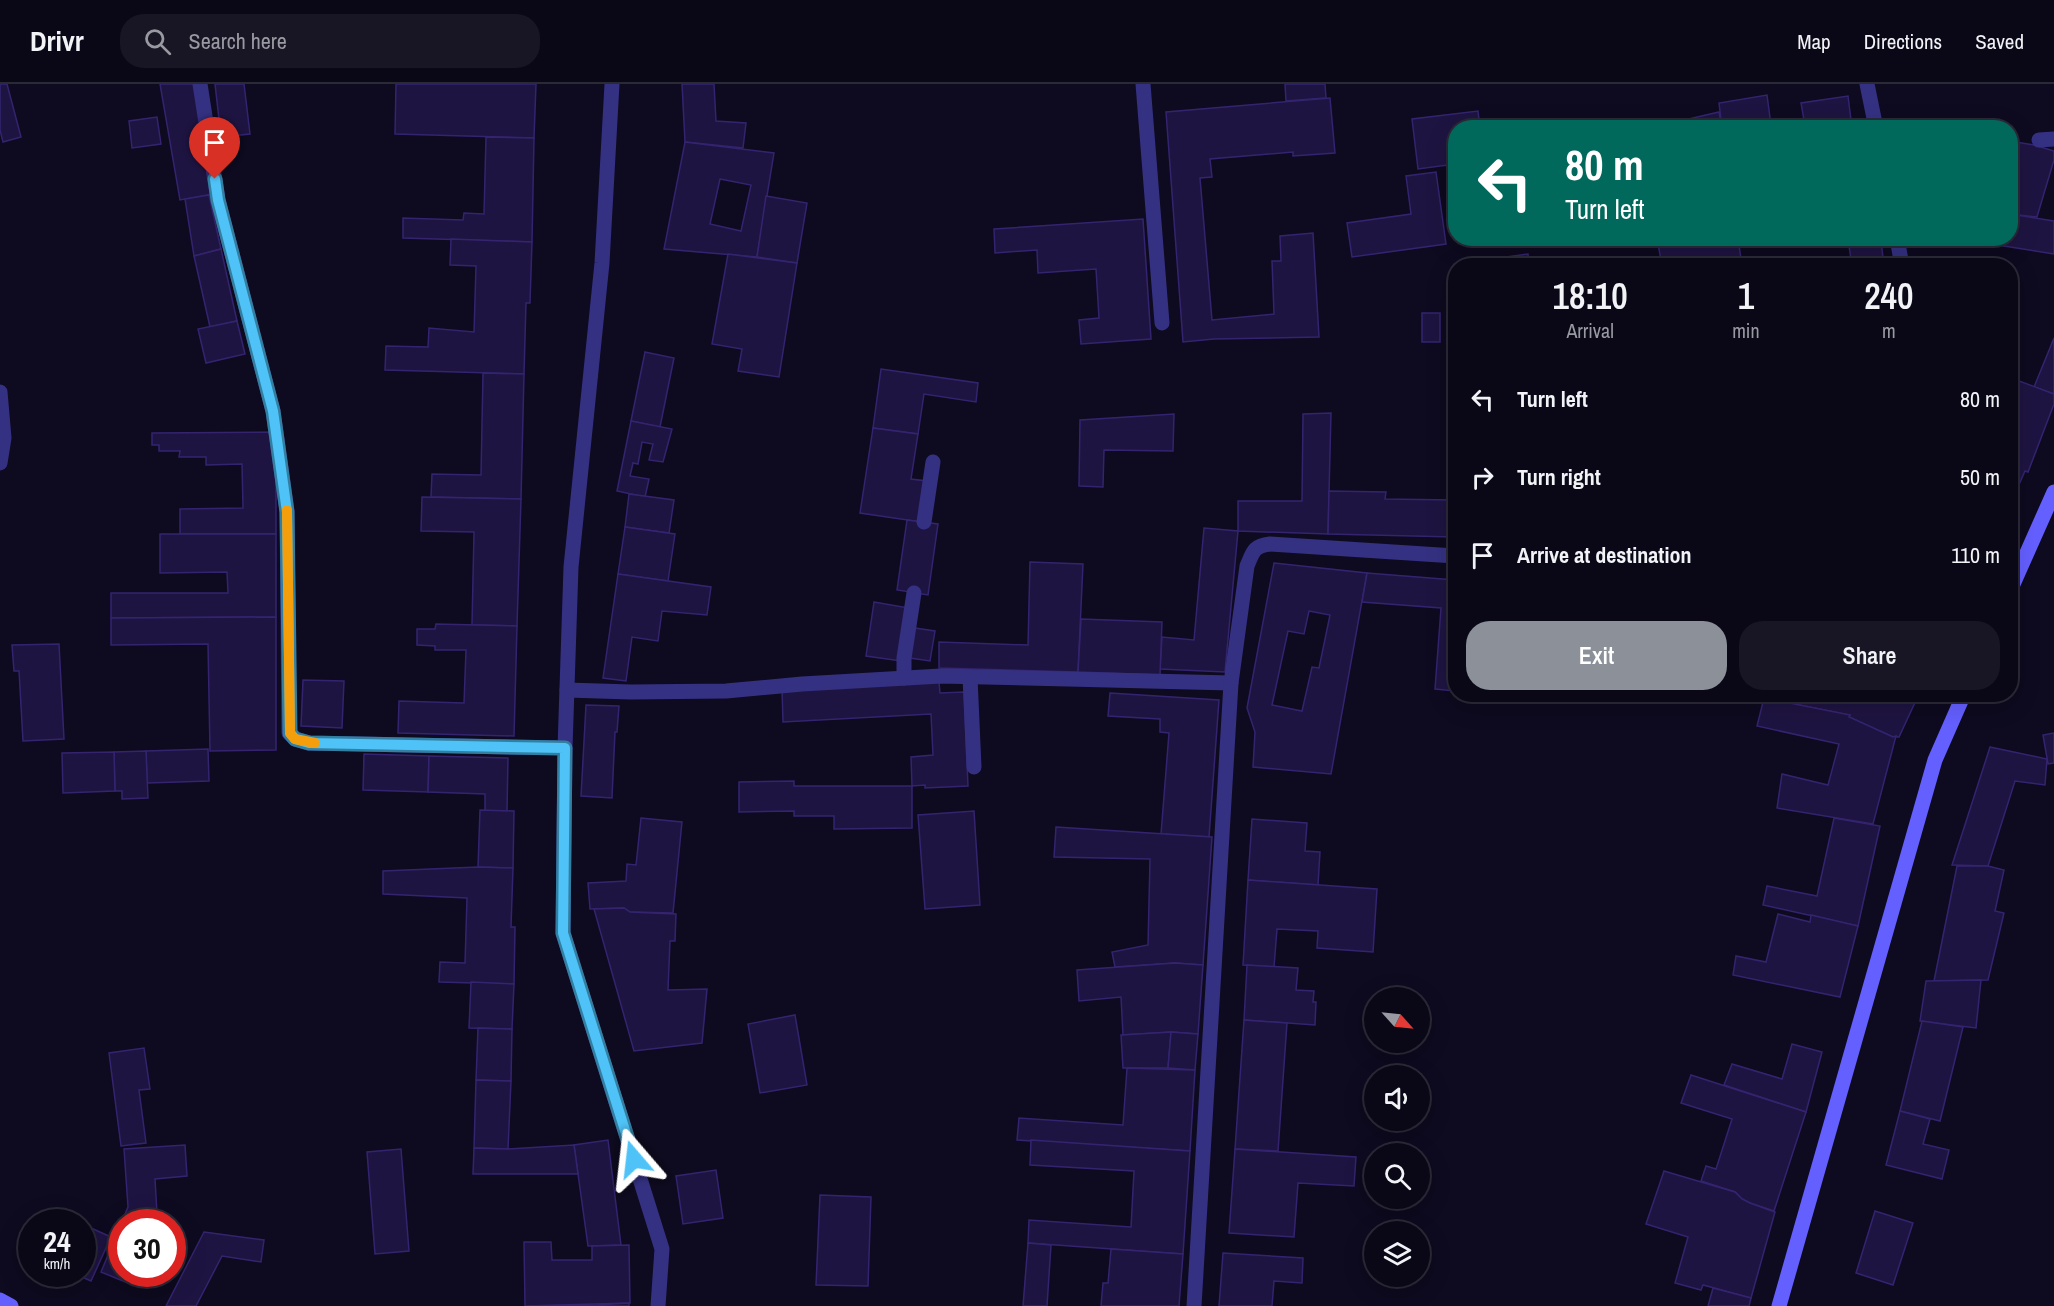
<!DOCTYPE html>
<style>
:root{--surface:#0a0817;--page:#181624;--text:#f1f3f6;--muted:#999aa1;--line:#2a2936;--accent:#8c9099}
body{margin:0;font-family:"Archivo Narrow",sans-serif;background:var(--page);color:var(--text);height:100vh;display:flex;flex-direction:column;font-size:22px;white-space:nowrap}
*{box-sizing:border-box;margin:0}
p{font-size:20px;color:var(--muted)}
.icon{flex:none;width:33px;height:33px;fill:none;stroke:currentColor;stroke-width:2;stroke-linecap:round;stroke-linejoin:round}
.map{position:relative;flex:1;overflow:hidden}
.side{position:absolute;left:1448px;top:174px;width:570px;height:444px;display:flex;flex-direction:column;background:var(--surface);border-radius:24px;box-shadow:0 6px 24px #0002,0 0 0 2px var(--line)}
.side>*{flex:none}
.banner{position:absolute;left:1448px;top:36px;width:570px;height:126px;border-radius:24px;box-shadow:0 6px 24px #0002,0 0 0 2px var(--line);background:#00695c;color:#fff;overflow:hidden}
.needle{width:39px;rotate:117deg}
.buttons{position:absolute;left:1364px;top:903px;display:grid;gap:12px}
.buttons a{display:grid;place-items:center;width:66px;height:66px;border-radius:50%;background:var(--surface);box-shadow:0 6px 24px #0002,0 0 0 2px var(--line);font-size:30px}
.speed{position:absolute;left:18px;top:1125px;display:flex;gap:12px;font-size:30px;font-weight:700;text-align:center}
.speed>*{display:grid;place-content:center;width:78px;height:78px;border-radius:50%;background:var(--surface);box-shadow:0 6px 24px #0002,0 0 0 2px var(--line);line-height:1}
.speed small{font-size:15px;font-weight:400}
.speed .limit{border:9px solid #d22;background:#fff;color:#111}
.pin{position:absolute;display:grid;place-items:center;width:51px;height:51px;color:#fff;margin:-62px -26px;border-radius:50% 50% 50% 0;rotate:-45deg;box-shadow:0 0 6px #0007}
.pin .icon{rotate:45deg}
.me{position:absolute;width:66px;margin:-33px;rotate:343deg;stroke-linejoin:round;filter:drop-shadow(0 0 4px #0008)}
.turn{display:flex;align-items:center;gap:21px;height:126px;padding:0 18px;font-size:27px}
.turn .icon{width:78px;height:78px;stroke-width:2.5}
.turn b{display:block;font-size:42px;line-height:51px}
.eta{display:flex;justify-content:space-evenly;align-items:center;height:102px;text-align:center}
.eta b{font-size:36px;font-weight:600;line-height:42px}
.primary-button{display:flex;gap:12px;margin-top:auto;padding:12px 18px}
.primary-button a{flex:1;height:69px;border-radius:24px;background:var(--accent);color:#fff;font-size:24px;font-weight:600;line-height:69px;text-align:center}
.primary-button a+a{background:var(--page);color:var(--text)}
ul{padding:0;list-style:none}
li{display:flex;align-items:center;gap:18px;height:78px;padding:0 18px}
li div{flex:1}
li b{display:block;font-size:22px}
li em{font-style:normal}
header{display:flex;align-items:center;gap:36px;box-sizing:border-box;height:84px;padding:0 30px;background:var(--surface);border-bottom:2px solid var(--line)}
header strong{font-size:28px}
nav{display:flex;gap:33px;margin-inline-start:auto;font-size:21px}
.search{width:420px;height:54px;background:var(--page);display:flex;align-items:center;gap:15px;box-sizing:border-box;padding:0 21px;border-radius:24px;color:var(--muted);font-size:22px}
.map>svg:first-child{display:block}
.building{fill:#1e1441;stroke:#342470;stroke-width:1.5;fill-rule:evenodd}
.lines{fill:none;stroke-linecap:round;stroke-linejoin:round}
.lane{stroke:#343182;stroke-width:15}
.street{stroke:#343182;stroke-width:15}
.secondary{stroke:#645fff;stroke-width:15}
.route-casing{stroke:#337fa1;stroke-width:15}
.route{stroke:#4fc3f7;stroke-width:10}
.slow{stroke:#f59e0b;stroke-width:10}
</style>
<header>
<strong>Drivr</strong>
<div class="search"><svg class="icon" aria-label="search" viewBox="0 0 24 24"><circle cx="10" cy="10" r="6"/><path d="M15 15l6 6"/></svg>Search here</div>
<nav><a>Map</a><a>Directions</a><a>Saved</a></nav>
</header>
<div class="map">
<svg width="2054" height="1222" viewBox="0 0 2054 1222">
<rect width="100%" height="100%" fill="#0e0a1f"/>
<!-- building -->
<g class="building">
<path d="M 0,0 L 7,0 L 21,53 L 3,58 L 0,46 Z"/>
<path d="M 160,0 L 194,0 L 213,110 L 180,116 Z"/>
<path d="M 215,0 L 244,0 L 250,50 L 221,53 Z"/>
<path d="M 396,0 L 536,0 L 534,54 L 395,50 Z"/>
<path d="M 682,0 L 714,0 L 716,37 L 746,39 L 743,64 L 685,58 Z"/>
<path d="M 1285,0 L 1325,0 L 1326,14 L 1286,17 Z"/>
<path d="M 1767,11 L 1771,41 L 1804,36 L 1801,19 L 1848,12 L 1852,44 L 1722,44 L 1719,19 Z"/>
<path d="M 1330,14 L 1335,69 L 1293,72 L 1293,68 L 1210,75 L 1212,93 L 1200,94 L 1212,236 L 1274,230 L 1272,177 L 1281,177 L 1280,152 L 1313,149 L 1319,253 L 1214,255 L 1183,258 L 1166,28 Z"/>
<path d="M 1478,27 L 1480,44 L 1455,44 L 1455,80 L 1418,85 L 1412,35 Z"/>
<path d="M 1719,28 L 1722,44 L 1654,44 L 1654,43 Z"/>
<path d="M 157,33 L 161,60 L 132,64 L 129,37 Z"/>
<path d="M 1921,38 L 1922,44 L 1894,44 L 1893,42 Z"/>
<path d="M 486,53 L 534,54 L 532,158 L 403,154 L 403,134 L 463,136 L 464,129 L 484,130 Z"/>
<path d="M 2010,57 L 2034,61 L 2054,67 L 2054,76 L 2037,133 L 2010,130 Z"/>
<path d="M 685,58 L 774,69 L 757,173 L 664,165 ZM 720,95 L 751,101 L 741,147 L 710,140 Z"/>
<path d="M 1436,88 L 1446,160 L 1352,173 L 1347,139 L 1411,130 L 1406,92 Z"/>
<path d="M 209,111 L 221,165 L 194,172 L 185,115 Z"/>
<path d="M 766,112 L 807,119 L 797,179 L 757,173 Z"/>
<path d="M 2010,130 L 2054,137 L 2054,170 L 1953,154 L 2010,154 Z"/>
<path d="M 1143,135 L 1151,255 L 1081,260 L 1079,236 L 1099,234 L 1096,185 L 1038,189 L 1037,166 L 995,169 L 994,145 Z"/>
<path d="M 1657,154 L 1738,154 L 1742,182 L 1662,182 Z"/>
<path d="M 451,155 L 532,158 L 530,219 L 526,219 L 524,290 L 385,286 L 386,262 L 428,263 L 429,244 L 474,248 L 476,182 L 450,181 Z"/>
<path d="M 1881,157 L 1884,182 L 1852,182 L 1849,162 Z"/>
<path d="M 221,165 L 237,237 L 210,243 L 194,172 Z"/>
<path d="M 728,170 L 797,179 L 779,293 L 738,287 L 742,265 L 712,260 Z"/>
<path d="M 1528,170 L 1529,182 L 1486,182 L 1485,176 Z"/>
<rect x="1422" y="229" width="18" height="29"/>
<path d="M 237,237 L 245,270 L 206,279 L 198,245 Z"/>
<path d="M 2054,254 L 2054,310 L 2034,303 Z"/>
<path d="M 645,268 L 674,274 L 660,343 L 631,337 Z"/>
<path d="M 881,285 L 978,299 L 976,318 L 924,310 L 918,350 L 873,344 Z"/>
<path d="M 483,289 L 524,290 L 521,415 L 431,413 L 432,390 L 481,391 Z"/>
<path d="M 2011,294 L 2054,310 L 2054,320 L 2028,388 L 2025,387 L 2017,405 L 2010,403 Z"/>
<path d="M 1331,329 L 1328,450 L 1238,447 L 1238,417 L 1302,417 L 1303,330 Z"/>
<path d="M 1174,330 L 1173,367 L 1104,366 L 1103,403 L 1079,402 L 1080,336 Z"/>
<path d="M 631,337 L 672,345 L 663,378 L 649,376 L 653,360 L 642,358 L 638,380 L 633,379 L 630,392 L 649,395 L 645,413 L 617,407 Z"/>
<path d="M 873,344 L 918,350 L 911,395 L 927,397 L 921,438 L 860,429 Z"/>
<path d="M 276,348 L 276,450 L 180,450 L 180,425 L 243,424 L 242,380 L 206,381 L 206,373 L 179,373 L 180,367 L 159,367 L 159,361 L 152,361 L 152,349 Z"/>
<path d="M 1329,407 L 1386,408 L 1385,415 L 1455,416 L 1455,453 L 1328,450 Z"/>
<path d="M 629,410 L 674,416 L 669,449 L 625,443 Z"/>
<path d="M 422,413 L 521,415 L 517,542 L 472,541 L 474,448 L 421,447 Z"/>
<path d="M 907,436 L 938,440 L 928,511 L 897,506 Z"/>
<path d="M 625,443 L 675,450 L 668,497 L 618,490 Z"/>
<path d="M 1204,444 L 1238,447 L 1225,588 L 1160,585 L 1162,553 L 1194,556 Z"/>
<path d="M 160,450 L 276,450 L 276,533 L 111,534 L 111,509 L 228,509 L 227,488 L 160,489 Z"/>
<path d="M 1030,478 L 1083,480 L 1078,588 L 939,584 L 939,558 L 1028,561 Z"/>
<path d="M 1274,479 L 1367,489 L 1331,690 L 1253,683 L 1255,648 L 1247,624 ZM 1309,527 L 1330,531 L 1319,584 L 1312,583 L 1302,627 L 1272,621 L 1288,547 L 1304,550 Z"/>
<path d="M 1367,489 L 1455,496 L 1455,607 L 1435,605 L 1441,524 L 1362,518 Z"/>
<path d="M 618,490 L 711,503 L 707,531 L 662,527 L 658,557 L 632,553 L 626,597 L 603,594 Z"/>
<path d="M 874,518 L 909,524 L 901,577 L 866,572 Z"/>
<path d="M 276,533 L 276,666 L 210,667 L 208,560 L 111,561 L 111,534 Z"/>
<path d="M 1081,535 L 1162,538 L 1160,591 L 1078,588 Z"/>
<path d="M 436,540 L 517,542 L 514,652 L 398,649 L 399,617 L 464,619 L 466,566 L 435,566 L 435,562 L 417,561 L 417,545 L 435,545 Z"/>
<path d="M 915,544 L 935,547 L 930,577 L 910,574 Z"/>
<path d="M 59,560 L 64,655 L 23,657 L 19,587 L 14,587 L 12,561 Z"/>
<path d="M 303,596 L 344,597 L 342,644 L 301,642 Z"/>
<path d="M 939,598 L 940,609 L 964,608 L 968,702 L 925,704 L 925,701 L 912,702 L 911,673 L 933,671 L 931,630 L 783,638 L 782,606 Z"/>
<path d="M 1110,609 L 1219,616 L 1209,753 L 1161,750 L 1169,649 L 1160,648 L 1160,635 L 1108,632 Z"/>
<path d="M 1744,610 L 1914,610 L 1918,612 L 1899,653 L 1893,653 L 1849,633 L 1850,631 Z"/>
<path d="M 1764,614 L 1850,631 L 1849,633 L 1893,653 L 1896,652 L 1873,740 L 1777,724 L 1782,690 L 1828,701 L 1839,660 L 1757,642 Z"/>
<path d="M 586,621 L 619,622 L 617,648 L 615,648 L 612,714 L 581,712 Z"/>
<path d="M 2054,649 L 2054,679 L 2048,680 L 2043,651 Z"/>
<path d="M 1990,663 L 2047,675 L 2045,701 L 2015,697 L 1988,782 L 1952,781 Z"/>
<path d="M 208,665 L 209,697 L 147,699 L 146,667 Z"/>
<path d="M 146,667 L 148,714 L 122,715 L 122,707 L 115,707 L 114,668 Z"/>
<path d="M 114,668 L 115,707 L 63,709 L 62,669 Z"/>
<path d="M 364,670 L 429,672 L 428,708 L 363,706 Z"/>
<path d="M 429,672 L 508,674 L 507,727 L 485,727 L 485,710 L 428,708 Z"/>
<path d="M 794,697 L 794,702 L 912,702 L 912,744 L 834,745 L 834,732 L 794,732 L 794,727 L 739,728 L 739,698 Z"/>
<path d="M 480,726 L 514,727 L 513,784 L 478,783 Z"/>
<path d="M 974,727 L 980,821 L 925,825 L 918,731 Z"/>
<path d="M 641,734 L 682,738 L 673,829 L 630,828 L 624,824 L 590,825 L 588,799 L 626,797 L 627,780 L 636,781 Z"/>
<path d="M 1834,734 L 1880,742 L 1858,842 L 1763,821 L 1767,802 L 1817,812 Z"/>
<path d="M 1252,735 L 1307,739 L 1305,767 L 1320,768 L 1318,801 L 1248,796 Z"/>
<path d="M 1056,743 L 1212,753 L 1203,881 L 1175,879 L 1115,883 L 1112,868 L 1148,861 L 1150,775 L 1054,773 Z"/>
<path d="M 1957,782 L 1988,782 L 2004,786 L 1995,827 L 2004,829 L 1988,896 L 1934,897 Z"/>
<path d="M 478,783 L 513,784 L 511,843 L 515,843 L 514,900 L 439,898 L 440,878 L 465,879 L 467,814 L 383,810 L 383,787 Z"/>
<path d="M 1248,796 L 1377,805 L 1373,868 L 1317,864 L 1318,847 L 1277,845 L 1274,883 L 1243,881 Z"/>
<path d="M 624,824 L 630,828 L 676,830 L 675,857 L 670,857 L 668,906 L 707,905 L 702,959 L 634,967 L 594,825 Z"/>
<path d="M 1778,830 L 1810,838 L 1811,831 L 1858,842 L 1840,913 L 1733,891 L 1736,872 L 1766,878 Z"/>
<path d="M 1175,879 L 1203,881 L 1198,950 L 1171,948 L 1123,951 L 1121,913 L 1079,917 L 1077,886 Z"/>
<path d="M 1247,881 L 1298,884 L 1296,906 L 1314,907 L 1313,918 L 1316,918 L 1315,941 L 1244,936 Z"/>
<path d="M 1981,896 L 1976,944 L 1920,937 L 1926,897 Z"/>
<path d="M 471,898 L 514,900 L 512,945 L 469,944 Z"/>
<path d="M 795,931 L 807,1001 L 760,1009 L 748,940 Z"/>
<path d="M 1244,936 L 1287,939 L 1278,1067 L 1235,1065 Z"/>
<path d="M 1922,937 L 1963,943 L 1940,1037 L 1900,1027 Z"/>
<path d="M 478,944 L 512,945 L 511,997 L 476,996 Z"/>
<path d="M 1171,948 L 1168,984 L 1123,984 L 1121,951 Z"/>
<path d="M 1171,948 L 1198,950 L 1195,986 L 1168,984 Z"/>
<path d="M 1792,960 L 1822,968 L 1806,1028 L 1724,1001 L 1732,980 L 1782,995 Z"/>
<path d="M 144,964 L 150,1005 L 139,1006 L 146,1059 L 121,1062 L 109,969 Z"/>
<path d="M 1127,984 L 1195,986 L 1190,1067 L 1017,1056 L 1019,1034 L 1123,1041 Z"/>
<path d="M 1691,991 L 1806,1028 L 1774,1127 L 1750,1119 L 1742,1115 L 1735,1108 L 1701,1097 L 1706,1082 L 1716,1085 L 1732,1035 L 1681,1019 Z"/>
<path d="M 476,996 L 511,997 L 508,1065 L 474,1064 Z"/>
<path d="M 1900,1027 L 1930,1035 L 1923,1060 L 1949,1066 L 1942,1095 L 1886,1081 Z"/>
<path d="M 608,1056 L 621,1161 L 588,1162 L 574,1061 Z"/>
<path d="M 1031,1056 L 1190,1067 L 1183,1170 L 1028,1159 L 1029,1136 L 1131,1143 L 1134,1087 L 1030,1081 Z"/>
<path d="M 185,1061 L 187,1092 L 155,1095 L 157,1129 L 153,1138 L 122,1138 L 122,1190 L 132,1190 L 128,1199 L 101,1188 L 128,1123 L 124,1065 Z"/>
<path d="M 574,1061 L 578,1090 L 473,1090 L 474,1064 L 508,1065 Z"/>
<path d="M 401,1065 L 409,1167 L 375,1170 L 367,1068 Z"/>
<path d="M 1235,1065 L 1356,1073 L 1354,1102 L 1298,1099 L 1294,1153 L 1229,1149 Z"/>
<path d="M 716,1086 L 723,1134 L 683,1140 L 676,1092 Z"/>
<path d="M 1664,1087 L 1735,1108 L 1742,1115 L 1750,1119 L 1775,1128 L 1751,1214 L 1703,1201 L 1701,1206 L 1675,1199 L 1688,1153 L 1646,1140 Z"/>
<path d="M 820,1111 L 871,1113 L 868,1202 L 816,1201 Z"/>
<path d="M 1875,1127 L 1913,1139 L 1893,1201 L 1856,1189 Z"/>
<path d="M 82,1140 L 111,1153 L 91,1197 L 75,1190 L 82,1190 Z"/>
<path d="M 204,1148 L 264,1156 L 261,1178 L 222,1172 L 196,1222 L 166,1222 Z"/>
<path d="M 524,1158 L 551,1158 L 552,1176 L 592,1176 L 592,1162 L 629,1161 L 630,1219 L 525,1222 Z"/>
<path d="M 1028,1159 L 1051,1161 L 1047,1222 L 1023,1222 Z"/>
<path d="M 1111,1165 L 1183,1170 L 1179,1222 L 1101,1222 L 1103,1199 L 1108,1199 Z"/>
<path d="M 1223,1169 L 1303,1174 L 1302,1199 L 1274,1197 L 1272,1222 L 1219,1222 Z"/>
<path d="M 1713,1204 L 1751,1214 L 1749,1222 L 1708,1222 Z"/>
<path d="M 629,1219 L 629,1222 L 529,1222 L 596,1221 Z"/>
</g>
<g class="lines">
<!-- lane -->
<g class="lane">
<path d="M 200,0 L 218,116 L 273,327 L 287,427 L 289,649 L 295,655 L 309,659 L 565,664"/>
<path d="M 1143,0 L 1162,239"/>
<path d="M 1867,0 L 1876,44"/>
<path d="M 2039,56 L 2054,55"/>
<path d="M 1897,154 L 1902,182"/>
<path d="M 1455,298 L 1455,303"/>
<path d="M 0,308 L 4,354 L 0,379"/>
<path d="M 924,438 L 933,378"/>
<path d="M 970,593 L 974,683"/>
<path d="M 904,594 L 904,574 L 914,509"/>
<path d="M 567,606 L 631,608 L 726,607 L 802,600 L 941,592 L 1231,599"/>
<path d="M 1194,1222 L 1231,599 L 1247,482 C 1253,468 1253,462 1270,460 L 1455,472"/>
</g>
<!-- street -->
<path class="street" d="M 612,0 L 602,179 L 571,483 L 565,664 L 563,849 L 662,1165 L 658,1222"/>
<!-- secondary -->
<g class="secondary">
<path d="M 2010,507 L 2054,408"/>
<path d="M 0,1216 L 11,1222"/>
<path d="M 1779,1222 L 1935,676 L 1964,610"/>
</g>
</g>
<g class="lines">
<!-- route casing -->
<g class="route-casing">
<path id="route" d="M 215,95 L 218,116 L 273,327 L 287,428 L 290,649 L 295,655 L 309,659 L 565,664 L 563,849 L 634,1075"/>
</g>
<!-- route -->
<use href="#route" class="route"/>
<!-- slow -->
<path class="slow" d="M 287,426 L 290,649 L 295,655 L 315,659"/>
</g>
</svg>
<div class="buttons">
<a><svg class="needle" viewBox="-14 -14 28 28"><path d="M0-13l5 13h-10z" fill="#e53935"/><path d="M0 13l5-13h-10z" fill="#999aa1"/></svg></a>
<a><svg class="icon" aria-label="sound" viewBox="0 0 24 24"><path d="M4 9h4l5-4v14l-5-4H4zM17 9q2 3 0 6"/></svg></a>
<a><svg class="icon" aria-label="search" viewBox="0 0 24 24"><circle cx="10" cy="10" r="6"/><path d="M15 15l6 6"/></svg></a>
<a><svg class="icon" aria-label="layers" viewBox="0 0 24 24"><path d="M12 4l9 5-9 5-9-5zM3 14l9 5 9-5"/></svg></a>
</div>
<div class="speed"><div>24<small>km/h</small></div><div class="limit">30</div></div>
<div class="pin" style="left:215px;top:95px;background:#d93025"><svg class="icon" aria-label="arrive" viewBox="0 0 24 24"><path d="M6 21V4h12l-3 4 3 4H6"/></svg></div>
<svg class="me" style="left:634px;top:1075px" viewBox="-20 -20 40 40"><path d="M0-17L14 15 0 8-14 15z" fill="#4fc3f7" stroke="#fff" stroke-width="4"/></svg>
<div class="banner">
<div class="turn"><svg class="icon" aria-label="left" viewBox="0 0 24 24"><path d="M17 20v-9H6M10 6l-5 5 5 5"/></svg><div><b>80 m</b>Turn left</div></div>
</div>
<section class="side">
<div class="eta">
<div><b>18:10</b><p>Arrival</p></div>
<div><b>1</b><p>min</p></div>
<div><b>240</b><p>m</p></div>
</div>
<ul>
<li><svg class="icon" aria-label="left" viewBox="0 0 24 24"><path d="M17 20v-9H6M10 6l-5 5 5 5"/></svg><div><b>Turn left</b></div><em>80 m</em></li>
<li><svg class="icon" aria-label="right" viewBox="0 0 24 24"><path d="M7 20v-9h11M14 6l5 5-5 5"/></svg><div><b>Turn right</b></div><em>50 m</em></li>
<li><svg class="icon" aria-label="arrive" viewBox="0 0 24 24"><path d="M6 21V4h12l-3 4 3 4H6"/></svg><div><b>Arrive at destination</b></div><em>110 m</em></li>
</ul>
<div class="primary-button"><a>Exit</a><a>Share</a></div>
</section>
</div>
